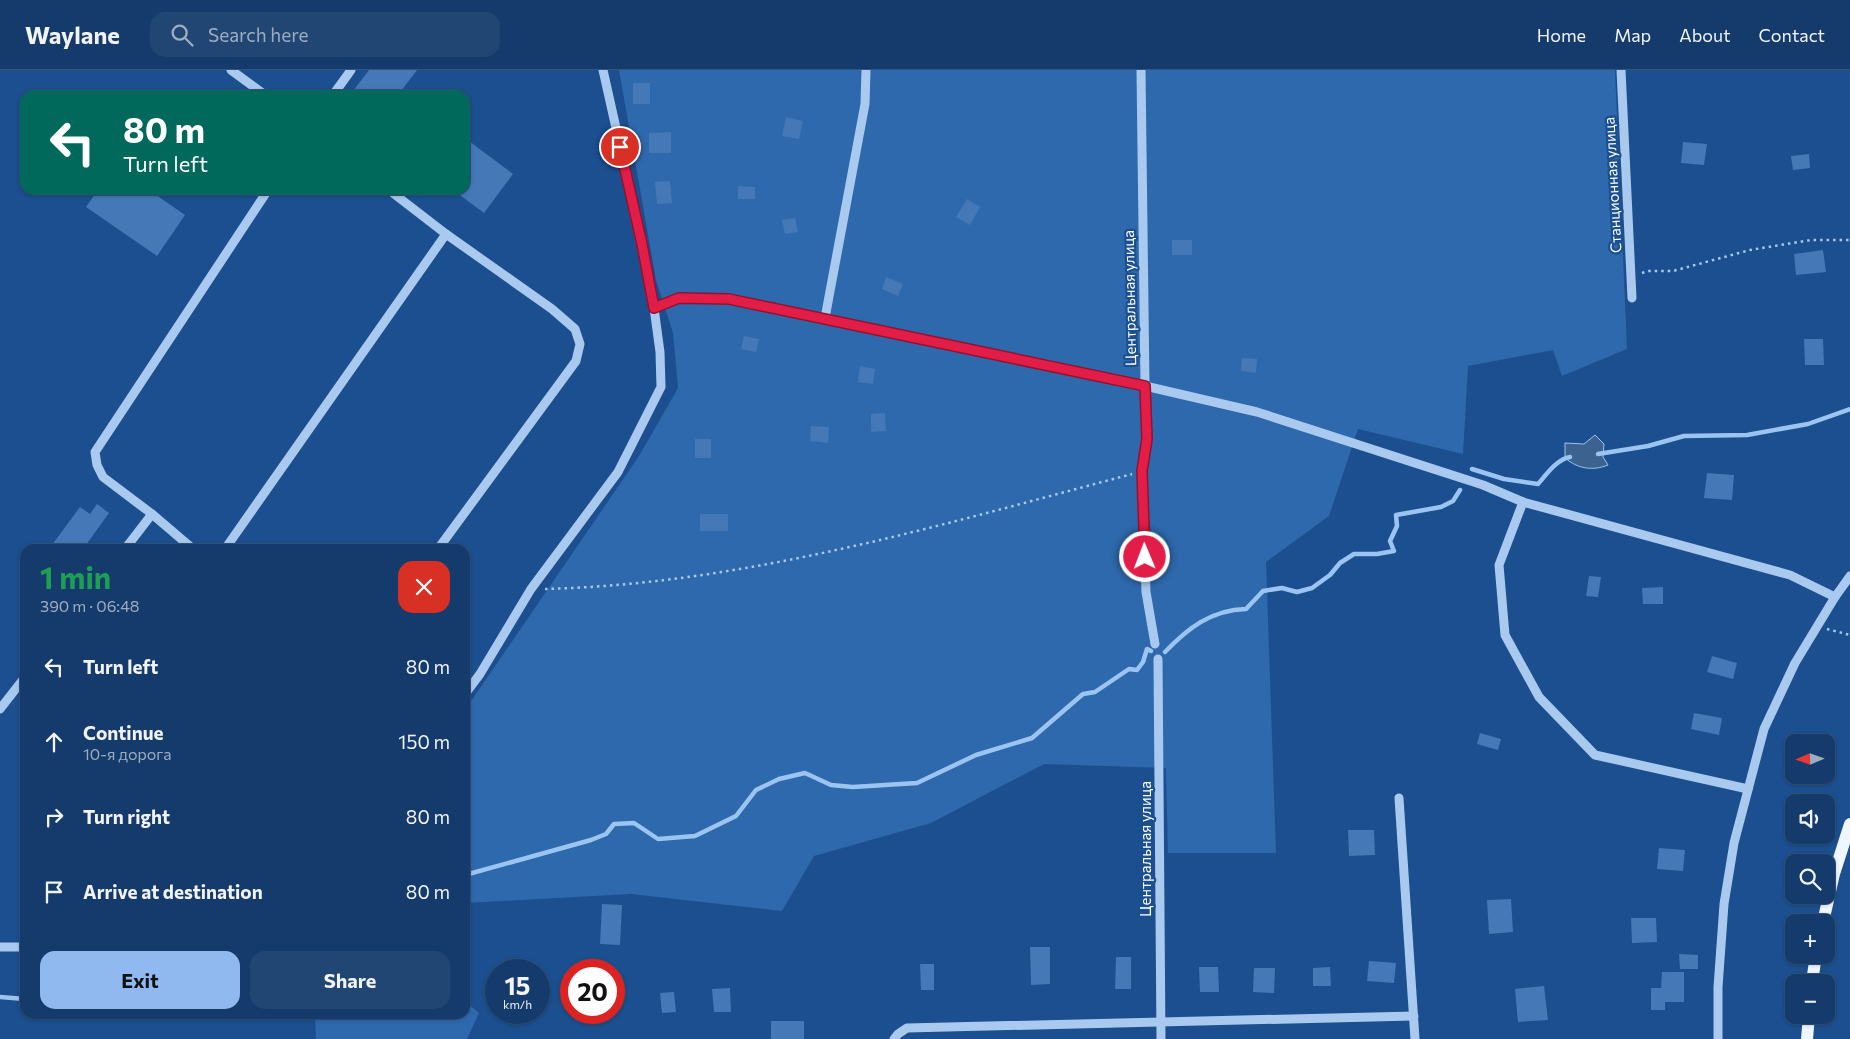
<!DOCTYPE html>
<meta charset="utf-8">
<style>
:root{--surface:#143b6b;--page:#214673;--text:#f1f3f6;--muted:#9dadc1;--line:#33557e;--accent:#90b9f0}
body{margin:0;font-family:Commissioner,sans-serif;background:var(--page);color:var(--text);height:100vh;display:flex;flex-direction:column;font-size:19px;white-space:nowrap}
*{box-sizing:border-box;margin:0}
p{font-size:16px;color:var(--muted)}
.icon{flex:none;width:28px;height:28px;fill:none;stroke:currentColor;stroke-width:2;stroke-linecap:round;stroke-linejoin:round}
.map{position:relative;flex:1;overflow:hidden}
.drawer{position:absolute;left:20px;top:474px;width:450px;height:475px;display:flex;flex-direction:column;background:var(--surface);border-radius:15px;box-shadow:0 1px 4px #0004,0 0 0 1px var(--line)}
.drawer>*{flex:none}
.hud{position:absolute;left:20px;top:20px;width:450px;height:105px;border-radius:15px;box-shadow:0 1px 4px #0004,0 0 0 1px var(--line);background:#00695c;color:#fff;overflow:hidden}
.needle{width:32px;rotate:268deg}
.controls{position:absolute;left:1785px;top:664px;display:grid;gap:10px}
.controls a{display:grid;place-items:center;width:50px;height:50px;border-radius:10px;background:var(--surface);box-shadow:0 1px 4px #0004,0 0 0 1px var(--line);font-size:25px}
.speed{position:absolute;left:485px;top:889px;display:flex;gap:10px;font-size:25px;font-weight:700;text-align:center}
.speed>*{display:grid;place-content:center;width:65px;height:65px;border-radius:50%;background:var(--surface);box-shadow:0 1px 4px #0004,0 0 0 1px var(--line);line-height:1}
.speed small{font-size:12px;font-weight:400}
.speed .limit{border:8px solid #d22;background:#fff;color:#111}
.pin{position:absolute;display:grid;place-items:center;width:42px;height:42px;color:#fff;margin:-21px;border:2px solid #fff;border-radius:50%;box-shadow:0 1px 5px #0007}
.me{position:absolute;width:55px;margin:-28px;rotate:359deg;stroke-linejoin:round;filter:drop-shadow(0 0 4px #0008)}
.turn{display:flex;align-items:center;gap:18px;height:105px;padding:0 20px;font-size:22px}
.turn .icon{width:65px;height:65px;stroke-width:2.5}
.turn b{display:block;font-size:35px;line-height:42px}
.round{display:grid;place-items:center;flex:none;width:52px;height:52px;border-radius:15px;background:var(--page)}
.head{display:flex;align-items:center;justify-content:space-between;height:85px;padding:0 20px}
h1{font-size:30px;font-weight:700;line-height:38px;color:#1e9e55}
.action{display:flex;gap:10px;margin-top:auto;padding:10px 20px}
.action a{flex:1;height:58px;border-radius:15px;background:var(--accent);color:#111;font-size:20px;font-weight:700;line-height:58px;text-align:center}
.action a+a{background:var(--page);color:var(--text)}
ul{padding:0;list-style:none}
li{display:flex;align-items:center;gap:15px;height:75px;padding:0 20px}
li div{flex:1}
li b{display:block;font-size:19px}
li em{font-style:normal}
header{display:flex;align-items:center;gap:30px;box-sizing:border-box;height:70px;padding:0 25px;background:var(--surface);border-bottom:1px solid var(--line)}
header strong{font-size:24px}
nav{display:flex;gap:28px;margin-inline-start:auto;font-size:18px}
.search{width:350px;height:45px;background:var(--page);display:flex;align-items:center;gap:12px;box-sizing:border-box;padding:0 18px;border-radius:15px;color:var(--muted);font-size:19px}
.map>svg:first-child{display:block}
.green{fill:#2e69ad}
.water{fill:#3c6290;stroke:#9cc4f0}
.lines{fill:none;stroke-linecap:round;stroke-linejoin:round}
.stream{stroke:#9cc4f0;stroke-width:4.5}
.building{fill:#4478b7}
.path{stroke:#a9c9ee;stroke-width:2.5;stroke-dasharray:2.5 4;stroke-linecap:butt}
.minor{stroke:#a9c9ee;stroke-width:9}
.major{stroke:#f0f6ff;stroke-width:12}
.route-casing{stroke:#92132f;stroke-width:12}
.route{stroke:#e11d48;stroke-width:9}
.labels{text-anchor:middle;stroke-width:4.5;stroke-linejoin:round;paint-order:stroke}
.street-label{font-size:15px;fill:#fff;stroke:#1b4f8f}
</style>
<header>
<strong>Waylane</strong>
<div class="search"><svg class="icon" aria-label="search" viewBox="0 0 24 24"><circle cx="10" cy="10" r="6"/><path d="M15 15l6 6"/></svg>Search here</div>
<nav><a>Home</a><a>Map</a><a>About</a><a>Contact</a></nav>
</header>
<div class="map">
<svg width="1850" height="969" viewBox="0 0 1850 969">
<rect width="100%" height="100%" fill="#1b4f8f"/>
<!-- green -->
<g class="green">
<path d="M 619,0 L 1615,0 L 1627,279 L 1562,306 L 1553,280 L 1468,296 L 1463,384 L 1358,359 L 1329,446 L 1266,492 L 1276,783 L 1168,783 L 1166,698 L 1044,694 L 931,753 L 814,786 L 782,841 L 631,824 L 465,833 L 465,640 L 639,386 L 678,318 L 673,263 L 656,210 Z"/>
<path d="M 465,931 L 479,943 L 467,969 L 316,969 L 315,944 L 465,944 Z"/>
</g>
<!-- water -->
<path class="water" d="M 1595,365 L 1604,374 L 1603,387 L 1608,395 C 1593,401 1578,399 1565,388 L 1565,373 L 1584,374 Z"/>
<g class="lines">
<!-- stream -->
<g class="stream">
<path d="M 1598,384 L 1648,376 L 1684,366 L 1747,365 L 1808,354 L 1850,339"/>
<path d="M 1472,399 L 1504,409 L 1538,414 C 1546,405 1557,389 1570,387"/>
<path d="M 1165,582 C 1188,558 1211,540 1246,539 L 1263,521 L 1282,518 L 1297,522 L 1312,518 L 1330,505 L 1340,493 L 1354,484 L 1377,484 L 1394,481 L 1390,471 L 1397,456 L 1396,445 L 1441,437 L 1453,431 L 1460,420"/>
<path d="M 465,805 L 591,770 L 606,764 L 614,754 L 634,753 L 658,769 L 695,766 L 736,746 L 756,720 L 779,709 L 805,703 L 831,715 L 853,717 L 917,713 L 976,685 L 1032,668 L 1083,624 L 1095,622 L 1129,599 L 1137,600 L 1143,592 L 1147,579 L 1151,581"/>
<path d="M 0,927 L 25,929"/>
</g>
</g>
<!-- building -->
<g class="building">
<path d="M 369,0 L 417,0 L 398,25 L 350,25 Z"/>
<rect x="633" y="13" width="17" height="21"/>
<path d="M 786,47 L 803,51 L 799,69 L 782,66 Z"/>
<path d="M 671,62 L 671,83 L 649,83 L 649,63 Z"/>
<path d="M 465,68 L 513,104 L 484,143 L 453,120 L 465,120 Z"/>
<path d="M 1683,72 L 1707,74 L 1704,95 L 1681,93 Z"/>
<path d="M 1809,84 L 1810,98 L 1793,100 L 1791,86 Z"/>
<path d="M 670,111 L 672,133 L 657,134 L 655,112 Z"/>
<path d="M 738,116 L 755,117 L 755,129 L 738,129 Z"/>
<path d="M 98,120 L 149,120 L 185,145 L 157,186 L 86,137 Z"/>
<path d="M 967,129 L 980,137 L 970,155 L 956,147 Z"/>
<path d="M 795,148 L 798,162 L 785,164 L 782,150 Z"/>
<rect x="1172" y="170" width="20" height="15"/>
<path d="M 1823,180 L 1826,202 L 1796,205 L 1794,184 Z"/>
<path d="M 886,207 L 903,214 L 898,226 L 882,219 Z"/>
<path d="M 744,266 L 759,269 L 756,282 L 741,279 Z"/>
<path d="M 1804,269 L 1823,269 L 1824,295 L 1805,295 Z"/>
<path d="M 1242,288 L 1257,289 L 1256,303 L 1241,301 Z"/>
<path d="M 860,296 L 875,299 L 873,314 L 858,312 Z"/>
<path d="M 885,343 L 886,361 L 871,362 L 871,344 Z"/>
<path d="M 811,356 L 829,357 L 828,373 L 810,371 Z"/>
<rect x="695" y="369" width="16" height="19"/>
<path d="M 1707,403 L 1734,405 L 1732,430 L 1704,428 Z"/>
<path d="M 97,434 L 109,443 L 83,479 L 49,479 L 80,437 L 90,444 Z"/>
<rect x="700" y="444" width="28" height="17"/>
<path d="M 1589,506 L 1601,507 L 1598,527 L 1586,526 Z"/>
<path d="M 1663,517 L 1663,534 L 1643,534 L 1642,518 Z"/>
<path d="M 1712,586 L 1737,593 L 1733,609 L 1707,602 Z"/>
<path d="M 1694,643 L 1722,648 L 1719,665 L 1691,659 Z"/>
<path d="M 1480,663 L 1501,669 L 1498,680 L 1477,674 Z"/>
<path d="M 1348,760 L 1374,760 L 1375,785 L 1349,786 Z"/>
<path d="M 1659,778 L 1685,780 L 1683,801 L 1657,799 Z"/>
<path d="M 1511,829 L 1513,862 L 1489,864 L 1487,830 Z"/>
<path d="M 602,834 L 622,835 L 620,875 L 600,874 Z"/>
<path d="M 1631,848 L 1656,848 L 1657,872 L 1632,873 Z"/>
<path d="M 1030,877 L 1050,877 L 1050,914 L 1031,915 Z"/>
<path d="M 1679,884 L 1698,885 L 1698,899 L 1680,899 Z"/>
<path d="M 1116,887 L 1131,887 L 1131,919 L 1115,919 Z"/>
<path d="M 1369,891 L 1396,893 L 1394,913 L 1367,911 Z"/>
<path d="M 920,894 L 934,894 L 934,920 L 921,920 Z"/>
<path d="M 1199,897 L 1218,897 L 1219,922 L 1200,922 Z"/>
<path d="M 1330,897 L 1331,916 L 1313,916 L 1313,898 Z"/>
<path d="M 1254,898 L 1275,898 L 1274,923 L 1253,922 Z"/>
<path d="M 1662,902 L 1684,902 L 1684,932 L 1665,932 L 1665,940 L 1651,940 L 1651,918 L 1661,918 Z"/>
<path d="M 1544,916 L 1548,950 L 1518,952 L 1515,919 Z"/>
<path d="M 730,918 L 731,942 L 714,942 L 712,919 Z"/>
<path d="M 674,922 L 676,942 L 662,943 L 660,923 Z"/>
<rect x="771" y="951" width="33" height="18"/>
</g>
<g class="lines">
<!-- path -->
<g class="path">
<path d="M 1642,203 L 1649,201 L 1673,201 L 1750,180 L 1811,170 L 1850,170"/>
<path d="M 545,519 C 746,514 940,455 1132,404"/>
<path d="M 1827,559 L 1850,565"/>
</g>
<!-- minor -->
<g class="minor">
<path d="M 231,0 L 265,25"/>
<path d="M 1141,0 L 1145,316 L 1147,369 L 1142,401 L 1146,522 L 1155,574"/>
<path d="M 1621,0 L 1632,228"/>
<path d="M 333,25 L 351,0"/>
<path d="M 389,120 L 446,164 L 552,239 L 575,259 L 580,274 L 576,291 L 438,479"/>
<path d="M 654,238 L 679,228 L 729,229 L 1145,316 L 1257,342 L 1483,415 L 1523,432 L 1790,505 L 1835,527"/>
<path d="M 825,248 L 865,34 L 866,0"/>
<path d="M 1523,432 L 1499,495 L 1505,565 L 1539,627 L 1595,685 L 1748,719"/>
<path d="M 152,444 L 193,479"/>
<path d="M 125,479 L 152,444 L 103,407 L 97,395 L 95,382 L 268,120"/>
<path d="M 225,479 L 446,164"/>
<path d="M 1158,589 L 1161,969"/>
<path d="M 465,624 L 480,604 L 531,519 L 618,402 L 661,317 L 660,282 L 654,238 L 642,174 L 603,0"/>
<path d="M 0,639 L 25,607"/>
<path d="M 1399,728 L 1415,969"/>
<path d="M 0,877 L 25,877"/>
<path d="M 894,969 L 898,964 L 907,958 L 1414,946"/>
<path d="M 1718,969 L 1718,917 L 1724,834 L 1734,773 L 1764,659 L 1795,593 L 1835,527 L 1850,506"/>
</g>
<!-- major -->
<g class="major">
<path d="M 1823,852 L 1834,804 L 1850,754"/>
<path d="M 1812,912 L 1816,885"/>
<path d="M 1807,969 L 1809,945"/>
</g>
</g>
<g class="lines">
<!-- route casing -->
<g class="route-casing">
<path id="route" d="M 620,77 L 642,174 L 654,238 L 679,228 L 729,229 L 1145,316 L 1147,369 L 1142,401 L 1145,487"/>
</g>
<!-- route -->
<use href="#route" class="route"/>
</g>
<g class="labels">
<!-- street labels -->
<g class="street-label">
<text transform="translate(1613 115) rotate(-93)" y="5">Станционная улица</text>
<text transform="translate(1130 228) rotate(-91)" y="5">Центральная улица</text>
<text transform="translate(1146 779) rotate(-90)" y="5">Центральная улица</text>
</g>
</g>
</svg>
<div class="controls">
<a><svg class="needle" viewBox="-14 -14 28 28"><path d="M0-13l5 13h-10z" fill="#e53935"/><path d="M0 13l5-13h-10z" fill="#9dadc1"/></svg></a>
<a><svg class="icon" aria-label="sound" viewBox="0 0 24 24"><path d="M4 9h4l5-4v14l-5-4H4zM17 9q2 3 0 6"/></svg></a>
<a><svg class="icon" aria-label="search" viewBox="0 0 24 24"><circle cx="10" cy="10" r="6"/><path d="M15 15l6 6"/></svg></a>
<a>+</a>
<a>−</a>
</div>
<div class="speed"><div>15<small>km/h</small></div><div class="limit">20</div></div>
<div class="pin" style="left:620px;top:77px;background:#d93025"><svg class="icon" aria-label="arrive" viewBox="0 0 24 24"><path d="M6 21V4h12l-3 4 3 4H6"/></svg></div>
<svg class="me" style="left:1145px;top:487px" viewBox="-20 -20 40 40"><circle r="17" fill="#e11d48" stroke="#fff" stroke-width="3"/><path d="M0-11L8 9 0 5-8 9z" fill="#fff"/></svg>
<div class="hud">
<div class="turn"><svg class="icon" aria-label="left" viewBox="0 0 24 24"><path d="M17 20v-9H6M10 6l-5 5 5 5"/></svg><div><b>80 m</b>Turn left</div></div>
</div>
<section class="drawer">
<div class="head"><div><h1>1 min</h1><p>390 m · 06:48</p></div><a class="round" style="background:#d93025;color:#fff"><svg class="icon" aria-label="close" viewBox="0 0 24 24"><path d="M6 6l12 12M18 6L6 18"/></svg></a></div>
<ul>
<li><svg class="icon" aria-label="left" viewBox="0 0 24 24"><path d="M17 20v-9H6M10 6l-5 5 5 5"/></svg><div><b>Turn left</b></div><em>80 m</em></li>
<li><svg class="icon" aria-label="ahead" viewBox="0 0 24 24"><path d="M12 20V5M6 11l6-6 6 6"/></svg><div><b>Continue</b><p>10-я дорога</p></div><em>150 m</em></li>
<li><svg class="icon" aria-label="right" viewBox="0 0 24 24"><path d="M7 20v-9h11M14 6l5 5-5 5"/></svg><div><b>Turn right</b></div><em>80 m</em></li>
<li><svg class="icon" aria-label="arrive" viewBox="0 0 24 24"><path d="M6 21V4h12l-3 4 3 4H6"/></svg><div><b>Arrive at destination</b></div><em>80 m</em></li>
</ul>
<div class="action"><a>Exit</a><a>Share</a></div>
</section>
</div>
